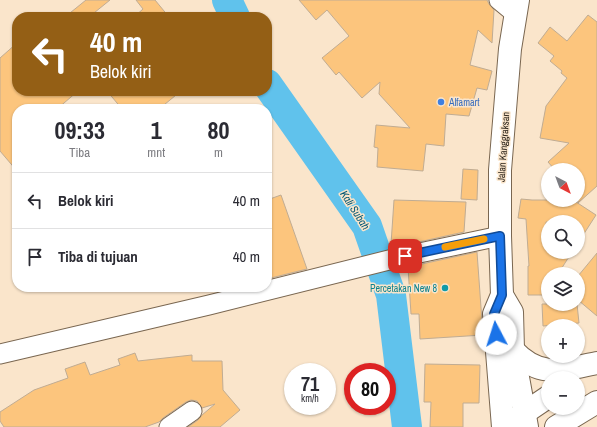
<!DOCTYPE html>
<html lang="id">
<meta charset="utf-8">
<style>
:root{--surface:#fff;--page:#f7f7f7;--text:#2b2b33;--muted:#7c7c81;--line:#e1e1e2}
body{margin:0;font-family:"Archivo Narrow",sans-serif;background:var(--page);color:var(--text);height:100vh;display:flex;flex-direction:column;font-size:15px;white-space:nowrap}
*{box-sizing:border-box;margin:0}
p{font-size:13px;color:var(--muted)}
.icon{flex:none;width:22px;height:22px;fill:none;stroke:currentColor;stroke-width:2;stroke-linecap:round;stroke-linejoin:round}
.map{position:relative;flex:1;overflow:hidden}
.side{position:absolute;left:12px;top:104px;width:260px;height:188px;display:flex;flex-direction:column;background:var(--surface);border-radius:16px;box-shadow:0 1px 3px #0004}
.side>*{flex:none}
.guide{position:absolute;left:12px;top:12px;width:260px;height:84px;border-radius:16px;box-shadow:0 1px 3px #0004;background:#945f15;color:#fff;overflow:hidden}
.needle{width:26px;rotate:139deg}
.controls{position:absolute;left:541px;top:163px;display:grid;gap:8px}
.controls a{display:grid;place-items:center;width:44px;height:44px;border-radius:50%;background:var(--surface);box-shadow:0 1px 3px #0004;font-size:20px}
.speed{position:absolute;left:284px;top:363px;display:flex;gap:8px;font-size:20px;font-weight:700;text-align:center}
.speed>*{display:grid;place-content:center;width:52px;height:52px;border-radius:50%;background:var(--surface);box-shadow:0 1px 3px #0004;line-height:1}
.speed small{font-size:10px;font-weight:400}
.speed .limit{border:6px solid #d22;background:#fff;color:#111}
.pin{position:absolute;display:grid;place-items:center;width:34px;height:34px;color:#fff;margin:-17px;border-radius:8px;box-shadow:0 2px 6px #0006}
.me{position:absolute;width:44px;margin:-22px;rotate:355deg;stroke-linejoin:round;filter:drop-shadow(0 0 3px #0008)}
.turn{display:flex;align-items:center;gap:14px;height:84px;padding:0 12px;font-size:18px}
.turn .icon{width:52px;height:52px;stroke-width:2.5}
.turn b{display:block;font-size:28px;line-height:34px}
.eta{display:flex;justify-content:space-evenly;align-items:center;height:68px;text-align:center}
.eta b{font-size:24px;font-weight:800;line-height:28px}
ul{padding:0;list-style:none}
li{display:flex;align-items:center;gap:12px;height:56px;padding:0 12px;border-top:1px solid var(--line)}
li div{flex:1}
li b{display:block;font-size:15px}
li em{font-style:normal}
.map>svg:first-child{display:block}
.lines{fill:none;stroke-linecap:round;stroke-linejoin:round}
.river{stroke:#60c2ec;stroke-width:30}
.building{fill:#fcc57d;stroke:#c0ac93}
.street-casing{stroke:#796650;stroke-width:21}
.highway-casing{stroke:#796650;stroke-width:24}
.street{stroke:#fff;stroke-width:19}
.highway{stroke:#fff;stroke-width:22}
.route-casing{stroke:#114b97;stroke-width:10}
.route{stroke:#1a73e8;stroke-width:7}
.slow{stroke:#f59e0b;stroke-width:7}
.shop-dot{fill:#3f7fe0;stroke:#fae5cb;stroke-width:1.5}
.culture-dot{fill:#0f9aa8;stroke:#fae5cb;stroke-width:1.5}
.labels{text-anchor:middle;stroke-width:3;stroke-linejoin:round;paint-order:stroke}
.shop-label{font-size:10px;fill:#366cbe;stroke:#fae5cb;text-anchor:start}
.street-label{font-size:10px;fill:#2b231a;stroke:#fae5cb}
.culture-label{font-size:10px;fill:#0d838f;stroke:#fae5cb;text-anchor:end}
.water-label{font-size:11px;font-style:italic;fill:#065975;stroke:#fae5cb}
</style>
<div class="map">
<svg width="597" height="427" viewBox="0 0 597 427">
<rect width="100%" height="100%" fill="#fae5cb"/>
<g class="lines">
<!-- river -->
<g class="river">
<path d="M 227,0 L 235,17"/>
<path d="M 267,84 L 367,226 L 391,295 L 407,427"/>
</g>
</g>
<!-- building -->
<g class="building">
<path d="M 86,0 L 110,0 L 89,17 L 65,17 Z"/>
<path d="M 136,0 L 155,0 L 169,17 L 134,17 L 143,9 Z"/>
<path d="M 299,0 L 487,0 L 489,4 L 494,10 L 492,43 L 478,30 L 470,65 L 492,71 L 487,90 L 477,88 L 469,116 L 446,114 L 444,146 L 426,144 L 423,171 L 377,167 L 378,148 L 374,147 L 376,125 L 410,128 L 379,94 L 380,82 L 362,98 L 339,72 L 336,75 L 322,58 L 349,36 L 327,10 L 316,20 Z"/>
<path d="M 588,15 L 597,22 L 597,186 L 578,203 L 578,170 L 555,170 L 548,162 L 569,143 L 540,138 L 546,106 L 567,78 L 561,73 L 562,71 L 550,61 L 554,56 L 538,43 L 550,27 L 567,41 Z"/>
<path d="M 17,43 L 17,91 L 78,91 L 57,109 L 17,109 L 17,171 L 0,151 L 0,58 Z"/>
<path d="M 107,91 L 181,91 L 159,109 L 122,109 Z"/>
<path d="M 463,169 L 478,170 L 477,200 L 461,199 Z"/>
<path d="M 281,195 L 307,269 L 267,279 L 267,200 Z"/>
<path d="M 521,199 L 532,200 L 573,200 L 596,215 L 578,243 L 578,222 L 546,222 L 548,252 L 572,252 L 558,274 L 548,274 L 548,289 L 544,295 L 528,295 L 528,266 L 529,266 L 526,219 L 518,218 Z"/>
<path d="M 394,200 L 466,202 L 464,232 L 405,245 L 391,244 Z"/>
<path d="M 477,252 L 483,335 L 420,339 L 419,314 L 411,314 L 408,267 Z"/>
<path d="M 597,253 L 597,316 L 578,300 L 578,276 Z"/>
<path d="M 542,304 L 577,304 L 579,323 L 543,326 Z"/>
<path d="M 135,353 L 138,361 L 192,355 L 192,361 L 222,361 L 223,390 L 240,410 L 220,427 L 188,427 L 198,420 L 202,415 L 215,404 L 202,408 L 197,401 L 191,400 L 186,402 L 163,418 L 159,422 L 145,427 L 4,427 L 0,421 L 0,412 L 34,390 L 68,378 L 65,369 L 85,362 L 90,375 L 120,365 L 118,359 Z"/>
<path d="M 425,364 L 480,365 L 479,403 L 463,403 L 463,427 L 430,427 L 431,402 L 424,402 Z"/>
</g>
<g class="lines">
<!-- street casing -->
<g class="street-casing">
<g id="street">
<path d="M 499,0 L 516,14"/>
<path d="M 0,354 L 209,305 L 405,256 L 500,236"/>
<path d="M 169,427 L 192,411"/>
</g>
</g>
<!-- highway casing -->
<g class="highway-casing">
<g id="highway">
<path d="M 502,295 L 512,312 L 513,350 L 527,427"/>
<path d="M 513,350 C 540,379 562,370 597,363"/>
<path d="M 514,420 L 548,397"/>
<path d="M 503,427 L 494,314 L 502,295 L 500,236 L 500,170 L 510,49 L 518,0"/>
<path d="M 556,427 L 597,402"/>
</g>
</g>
<!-- street -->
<use href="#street" class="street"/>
<!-- highway -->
<use href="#highway" class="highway"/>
</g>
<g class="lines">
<!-- route casing -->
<g class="route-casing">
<path id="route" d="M 405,256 L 500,236 L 502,295 L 494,314 L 496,334"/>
</g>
<!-- route -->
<use href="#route" class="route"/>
<!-- slow -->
<path class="slow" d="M 445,247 L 484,239"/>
</g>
<!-- markers -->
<circle class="shop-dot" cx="441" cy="102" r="4"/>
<circle class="culture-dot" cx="445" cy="288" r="4"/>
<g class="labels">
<!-- shop labels -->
<g class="shop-label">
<text x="449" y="106">Alfamart</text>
</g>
<!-- street labels -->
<g class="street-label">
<text transform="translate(503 147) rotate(-86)" y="4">Jalan Kanggraksan</text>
</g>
<!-- culture labels -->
<g class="culture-label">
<text x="437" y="292">Percetakan New 8</text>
</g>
<!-- water labels -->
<g class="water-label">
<text transform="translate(355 210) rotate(57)" y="4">Kali Subah</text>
</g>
</g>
</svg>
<div class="controls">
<a><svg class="needle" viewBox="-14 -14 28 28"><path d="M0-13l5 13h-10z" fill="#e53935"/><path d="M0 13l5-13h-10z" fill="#7c7c81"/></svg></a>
<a><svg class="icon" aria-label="search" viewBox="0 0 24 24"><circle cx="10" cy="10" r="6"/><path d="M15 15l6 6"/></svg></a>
<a><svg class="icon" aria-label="layers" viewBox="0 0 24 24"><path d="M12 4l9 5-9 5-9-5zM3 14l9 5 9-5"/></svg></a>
<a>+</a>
<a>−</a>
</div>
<div class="speed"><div>71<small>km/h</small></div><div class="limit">80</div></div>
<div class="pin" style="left:405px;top:256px;background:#d93025"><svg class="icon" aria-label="arrive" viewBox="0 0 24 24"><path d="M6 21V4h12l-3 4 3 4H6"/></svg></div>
<svg class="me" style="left:496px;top:334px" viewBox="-20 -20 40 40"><circle r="19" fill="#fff"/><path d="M0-13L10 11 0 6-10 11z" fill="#1a73e8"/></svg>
<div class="guide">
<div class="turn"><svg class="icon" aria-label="left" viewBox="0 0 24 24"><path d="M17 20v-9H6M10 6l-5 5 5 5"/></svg><div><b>40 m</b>Belok kiri</div></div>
</div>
<section class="side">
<div class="eta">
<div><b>09:33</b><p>Tiba</p></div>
<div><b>1</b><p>mnt</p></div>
<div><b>80</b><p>m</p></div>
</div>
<ul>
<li><svg class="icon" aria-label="left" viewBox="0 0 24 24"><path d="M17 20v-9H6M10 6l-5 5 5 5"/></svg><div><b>Belok kiri</b></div><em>40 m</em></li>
<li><svg class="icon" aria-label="arrive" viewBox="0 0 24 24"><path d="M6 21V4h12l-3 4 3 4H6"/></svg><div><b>Tiba di tujuan</b></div><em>40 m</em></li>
</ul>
</section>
</div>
